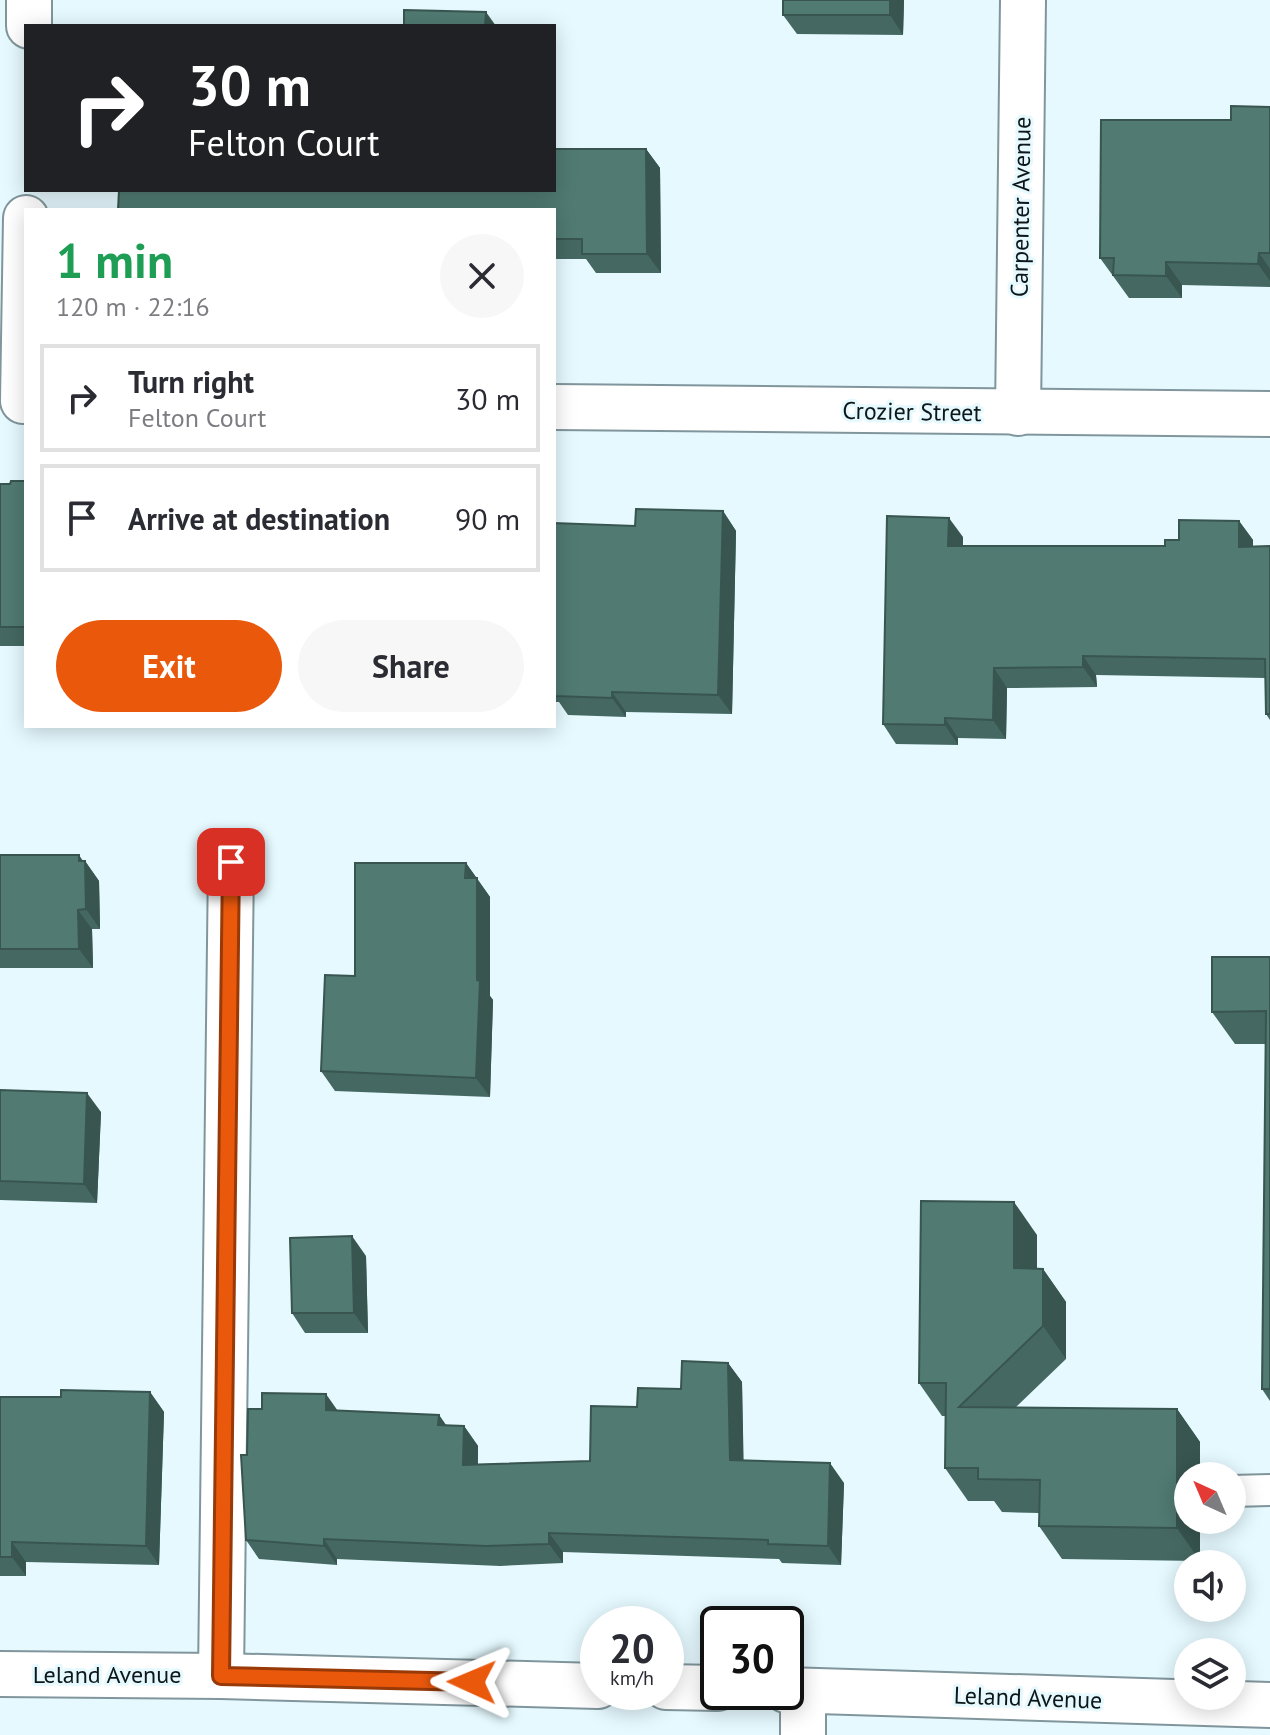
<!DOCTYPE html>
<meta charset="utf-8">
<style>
:root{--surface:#fff;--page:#f7f7f7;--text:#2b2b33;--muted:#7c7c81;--line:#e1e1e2;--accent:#ea580c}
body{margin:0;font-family:"PT Sans",sans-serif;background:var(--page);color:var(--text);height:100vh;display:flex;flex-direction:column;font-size:30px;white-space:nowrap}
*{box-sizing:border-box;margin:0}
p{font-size:26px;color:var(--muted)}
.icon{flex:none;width:44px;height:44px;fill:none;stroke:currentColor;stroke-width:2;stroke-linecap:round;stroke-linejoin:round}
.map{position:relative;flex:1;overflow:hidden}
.panel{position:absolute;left:24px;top:208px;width:532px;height:520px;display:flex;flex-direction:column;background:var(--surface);border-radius:0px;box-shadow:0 4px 20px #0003}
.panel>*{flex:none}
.hud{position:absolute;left:24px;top:24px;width:532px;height:168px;border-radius:0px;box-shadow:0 4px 20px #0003;background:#202124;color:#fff;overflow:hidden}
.needle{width:52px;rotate:316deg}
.buttons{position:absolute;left:1174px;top:1462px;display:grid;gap:16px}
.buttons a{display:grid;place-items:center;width:72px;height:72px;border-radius:50%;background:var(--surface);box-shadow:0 4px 20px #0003;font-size:40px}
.speed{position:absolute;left:580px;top:1606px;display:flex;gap:16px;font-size:40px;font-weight:700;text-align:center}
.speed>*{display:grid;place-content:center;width:104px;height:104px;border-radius:50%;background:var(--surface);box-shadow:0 4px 20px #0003;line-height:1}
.speed small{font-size:20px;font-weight:400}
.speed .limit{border:4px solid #111;border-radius:12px;background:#fff;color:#111}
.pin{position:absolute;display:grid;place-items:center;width:68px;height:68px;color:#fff;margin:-34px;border-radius:16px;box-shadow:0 4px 12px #0006}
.me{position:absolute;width:88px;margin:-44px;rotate:271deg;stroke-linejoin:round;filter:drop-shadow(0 0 6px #0008)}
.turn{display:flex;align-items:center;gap:28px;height:168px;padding:0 32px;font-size:36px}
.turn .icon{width:104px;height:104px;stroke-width:2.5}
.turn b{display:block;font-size:56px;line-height:68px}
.round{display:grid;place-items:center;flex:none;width:84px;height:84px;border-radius:42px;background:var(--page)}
.summary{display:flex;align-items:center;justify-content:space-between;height:136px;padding:0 32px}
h1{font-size:48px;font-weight:800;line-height:60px;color:#1e9e55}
.primary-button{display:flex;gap:16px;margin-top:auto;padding:16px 32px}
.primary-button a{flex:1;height:92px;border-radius:48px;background:var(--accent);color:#fff;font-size:32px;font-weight:800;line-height:92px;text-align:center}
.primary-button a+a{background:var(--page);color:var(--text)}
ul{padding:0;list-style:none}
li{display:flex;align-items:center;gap:24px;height:108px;margin:0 16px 12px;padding:0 16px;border:4px solid var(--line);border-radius:0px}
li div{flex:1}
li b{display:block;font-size:30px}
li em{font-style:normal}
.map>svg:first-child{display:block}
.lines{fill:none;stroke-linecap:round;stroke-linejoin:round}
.lane-casing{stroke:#80969c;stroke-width:34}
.street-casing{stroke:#80969c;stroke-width:48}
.lane{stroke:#fff;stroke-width:30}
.street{stroke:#fff;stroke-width:44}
.wall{fill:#456962}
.shaded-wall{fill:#385550}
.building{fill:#507a72;stroke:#385550;stroke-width:2}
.route-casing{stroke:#983908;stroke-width:20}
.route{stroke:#ea580c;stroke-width:14}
.labels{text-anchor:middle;stroke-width:6;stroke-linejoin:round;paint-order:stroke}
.street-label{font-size:24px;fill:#0d1618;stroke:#e5f9fe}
</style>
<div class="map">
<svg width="1270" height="1735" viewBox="0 0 1270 1735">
<rect width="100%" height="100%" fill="#e5f9fe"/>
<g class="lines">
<!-- lane casing -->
<g class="lane-casing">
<path id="lane" d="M 1232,1491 L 1270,1490"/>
</g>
<!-- street casing -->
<g class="street-casing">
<g id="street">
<path d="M 29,26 L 29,0"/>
<path d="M 23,401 L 26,218"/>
<path d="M 554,407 L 1270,414"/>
<path d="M 1018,413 L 1023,0"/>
<path d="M 0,1674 L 221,1676 L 598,1686"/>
<path d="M 221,1676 L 231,862"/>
<path d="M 666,1687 L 718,1688"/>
<path d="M 786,1690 L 1270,1705"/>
<path d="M 803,1735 L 803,1691"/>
</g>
</g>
<!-- lane -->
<use href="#lane" class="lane"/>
<!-- street -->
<use href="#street" class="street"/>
</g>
<!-- wall -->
<g class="wall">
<path d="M 783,0 L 904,0 L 903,35 L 797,34 L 783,15 Z"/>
<path d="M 1270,107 L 1270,287 L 1182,285 L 1182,298 L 1129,298 L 1100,258 L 1231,120 Z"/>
<path d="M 646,149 L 660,168 L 661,273 L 596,273 L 586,259 L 554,259 L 554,210 Z"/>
<path d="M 26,481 L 26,646 L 0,646 L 0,484 L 10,484 Z"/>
<path d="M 723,511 L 736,531 L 732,714 L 626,712 L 626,717 L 568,715 L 559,702 L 554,702 L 554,519 L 555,523 L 635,526 Z"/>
<path d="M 1239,521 L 1253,540 L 1253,547 L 1270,546 L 1270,720 L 1266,714 L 1265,678 L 1096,675 L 1097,687 L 1007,688 L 1006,739 L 958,738 L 958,745 L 896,744 L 883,724 L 963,537 L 963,546 L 1165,546 L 1179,540 Z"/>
<path d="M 0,855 L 85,861 L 99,881 L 100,929 L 92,929 L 93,968 L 0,968 Z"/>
<path d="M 466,863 L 490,897 L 490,996 L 493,1000 L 490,1097 L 335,1091 L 321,1071 L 355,976 Z"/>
<path d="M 1270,957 L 1270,1401 L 1262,1389 L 1266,1044 L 1235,1044 L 1212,1012 Z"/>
<path d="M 0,1090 L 101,1112 L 97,1203 L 0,1200 Z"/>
<path d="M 1037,1235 L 1037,1269 L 1043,1269 L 1066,1302 L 1066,1359 L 1016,1407 L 1177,1409 L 1200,1442 L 1200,1476 L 1188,1476 L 1188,1520 L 1200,1520 L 1200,1561 L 1062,1559 L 1039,1526 L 1039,1513 L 1002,1512 L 994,1501 L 968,1501 L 945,1468 L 946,1416 L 942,1416 L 919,1383 Z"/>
<path d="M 366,1256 L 368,1333 L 305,1333 L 292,1313 Z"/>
<path d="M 728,1363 L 742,1382 L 743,1460 L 844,1483 L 841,1565 L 782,1563 L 779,1559 L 563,1552 L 563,1563 L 500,1566 L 337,1559 L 337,1565 L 259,1559 L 246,1540 L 247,1455 L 262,1409 L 337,1411 L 439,1415 L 446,1425 L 464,1426 L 478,1446 L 478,1464 L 590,1461 L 637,1407 L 681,1389 Z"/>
<path d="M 150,1392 L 164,1412 L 159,1565 L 26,1562 L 26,1576 L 0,1576 L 0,1397 L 61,1397 Z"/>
</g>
<!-- shaded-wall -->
<g class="shaded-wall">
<path d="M 890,0 L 904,0 L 903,35 L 890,15 Z"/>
<path d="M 486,12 L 496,26 L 485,26 Z"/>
<path d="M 646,149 L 660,168 L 661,273 L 647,254 Z"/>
<path d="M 1259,253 L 1270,269 L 1270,281 L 1258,264 Z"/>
<path d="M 1166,262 L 1182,285 L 1182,298 L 1166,276 Z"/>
<path d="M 723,511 L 736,531 L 732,714 L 718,695 Z"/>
<path d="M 949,518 L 963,537 L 962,565 L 948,546 Z"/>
<path d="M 1239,521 L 1253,540 L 1253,566 L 1239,547 Z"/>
<path d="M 1083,656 L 1096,675 L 1097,687 L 1083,667 Z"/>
<path d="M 994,668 L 1007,688 L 1006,739 L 993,720 Z"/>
<path d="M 612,692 L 626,712 L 626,717 L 612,698 Z"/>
<path d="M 945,718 L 958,738 L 958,745 L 945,725 Z"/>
<path d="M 79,855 L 85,864 L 85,861 L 99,881 L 100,929 L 86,909 Z"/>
<path d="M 466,863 L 490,897 L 490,996 L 493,1000 L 490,1097 L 476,1078 Z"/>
<path d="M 78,910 L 92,929 L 93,968 L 79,949 Z"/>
<path d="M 87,1093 L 101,1112 L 97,1203 L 84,1184 Z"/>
<path d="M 1014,1202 L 1037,1235 L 1037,1301 L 1014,1268 Z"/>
<path d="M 352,1236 L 366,1256 L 368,1333 L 354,1313 Z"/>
<path d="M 1043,1269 L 1066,1302 L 1066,1359 L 1043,1326 Z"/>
<path d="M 728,1363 L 742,1382 L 744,1479 L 730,1460 Z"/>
<path d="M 150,1392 L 164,1412 L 159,1565 L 146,1546 Z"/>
<path d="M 326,1394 L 340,1414 L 326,1410 Z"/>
<path d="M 1177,1409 L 1200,1442 L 1200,1476 L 1188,1476 L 1188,1520 L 1200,1520 L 1200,1561 L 1177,1528 Z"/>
<path d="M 439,1415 L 452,1434 L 438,1425 Z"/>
<path d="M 464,1426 L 478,1446 L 477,1484 L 463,1465 Z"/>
<path d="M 830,1463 L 844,1483 L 841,1565 L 828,1546 Z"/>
<path d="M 549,1533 L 563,1552 L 563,1563 L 549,1544 Z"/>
<path d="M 324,1539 L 337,1559 L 337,1565 L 324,1546 Z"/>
<path d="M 12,1542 L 26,1562 L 26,1576 L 12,1557 Z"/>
</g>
<!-- building -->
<g class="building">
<rect x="783" y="0" width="107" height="15"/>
<path d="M 404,10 L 486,12 L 485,26 L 404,26 Z"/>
<path d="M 1231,106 L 1270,107 L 1270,253 L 1259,253 L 1258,264 L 1166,262 L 1166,276 L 1113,275 L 1114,258 L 1100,258 L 1101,120 L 1231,120 Z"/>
<path d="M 554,149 L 646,149 L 647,254 L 582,254 L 582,239 L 554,239 L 554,210 L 118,210 L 119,190 L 554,190 Z"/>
<path d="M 11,481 L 26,481 L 26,627 L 0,627 L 0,484 L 10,484 Z"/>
<path d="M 636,509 L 723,511 L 718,695 L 612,692 L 612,698 L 554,696 L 554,523 L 635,526 Z"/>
<path d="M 887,516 L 949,518 L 948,546 L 1165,546 L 1165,540 L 1179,540 L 1179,520 L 1239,521 L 1239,547 L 1270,546 L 1270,714 L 1266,714 L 1265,659 L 1083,656 L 1083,667 L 994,668 L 993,720 L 945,718 L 945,725 L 883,724 Z"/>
<path d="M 0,855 L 79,855 L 79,861 L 85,861 L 86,909 L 78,910 L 79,949 L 0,949 Z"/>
<path d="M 355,863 L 466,863 L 465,878 L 477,878 L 477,980 L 480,981 L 476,1078 L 321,1071 L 325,975 L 355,976 Z"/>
<path d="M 1212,957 L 1270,957 L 1270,1389 L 1262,1389 L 1266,1011 L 1212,1012 Z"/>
<path d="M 0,1090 L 87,1093 L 84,1184 L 0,1181 Z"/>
<path d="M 921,1201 L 1014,1202 L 1014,1268 L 1043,1269 L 1043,1326 L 959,1407 L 1177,1409 L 1177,1528 L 1039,1526 L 1040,1480 L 978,1479 L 978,1468 L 945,1468 L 946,1383 L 919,1383 Z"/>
<path d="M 352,1236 L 354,1313 L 292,1313 L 290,1238 Z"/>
<path d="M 682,1361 L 728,1363 L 730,1460 L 830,1463 L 828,1546 L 768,1544 L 768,1540 L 549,1533 L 549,1544 L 486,1546 L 324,1539 L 324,1546 L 246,1540 L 241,1455 L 247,1455 L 248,1409 L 262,1409 L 262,1393 L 326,1394 L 326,1410 L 439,1415 L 438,1425 L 464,1426 L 463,1465 L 590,1461 L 591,1406 L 637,1407 L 638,1388 L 681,1389 Z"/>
<path d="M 61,1390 L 150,1392 L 146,1546 L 12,1542 L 12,1557 L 0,1557 L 0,1397 L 61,1397 Z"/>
</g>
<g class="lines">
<!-- route casing -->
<g class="route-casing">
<path id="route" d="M 231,862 L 221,1676 L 472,1682"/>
</g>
<!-- route -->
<use href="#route" class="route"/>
</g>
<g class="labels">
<!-- street labels -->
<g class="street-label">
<text transform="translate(1021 207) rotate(-89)" y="8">Carpenter Avenue</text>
<text transform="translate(912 412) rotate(1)" y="8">Crozier Street</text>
<text x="107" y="1683">Leland Avenue</text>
<text transform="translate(1028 1698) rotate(2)" y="8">Leland Avenue</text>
</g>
</g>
</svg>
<div class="buttons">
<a><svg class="needle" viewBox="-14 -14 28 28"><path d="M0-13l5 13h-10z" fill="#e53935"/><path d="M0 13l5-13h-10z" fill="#7c7c81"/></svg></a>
<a><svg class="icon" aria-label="sound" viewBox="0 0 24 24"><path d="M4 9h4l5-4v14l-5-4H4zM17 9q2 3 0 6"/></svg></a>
<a><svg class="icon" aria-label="layers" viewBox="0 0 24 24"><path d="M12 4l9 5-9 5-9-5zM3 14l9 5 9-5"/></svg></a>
</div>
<div class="speed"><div>20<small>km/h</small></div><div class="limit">30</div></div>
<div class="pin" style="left:231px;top:862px;background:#d93025"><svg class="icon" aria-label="arrive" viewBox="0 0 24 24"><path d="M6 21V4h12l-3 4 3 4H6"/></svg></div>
<svg class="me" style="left:472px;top:1682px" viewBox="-20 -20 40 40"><path d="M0-17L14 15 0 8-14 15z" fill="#ea580c" stroke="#fff" stroke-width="4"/></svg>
<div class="hud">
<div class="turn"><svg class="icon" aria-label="right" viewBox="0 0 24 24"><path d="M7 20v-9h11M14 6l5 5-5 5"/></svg><div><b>30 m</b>Felton Court</div></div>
</div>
<section class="panel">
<div class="summary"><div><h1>1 min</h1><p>120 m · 22:16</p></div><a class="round"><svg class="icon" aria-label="close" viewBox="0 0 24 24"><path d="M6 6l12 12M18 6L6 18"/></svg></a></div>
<ul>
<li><svg class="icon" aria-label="right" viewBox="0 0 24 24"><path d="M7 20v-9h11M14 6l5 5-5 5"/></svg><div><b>Turn right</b><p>Felton Court</p></div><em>30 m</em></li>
<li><svg class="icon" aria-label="arrive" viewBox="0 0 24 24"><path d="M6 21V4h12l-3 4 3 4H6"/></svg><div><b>Arrive at destination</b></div><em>90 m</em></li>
</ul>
<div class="primary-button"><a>Exit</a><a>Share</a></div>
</section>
</div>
